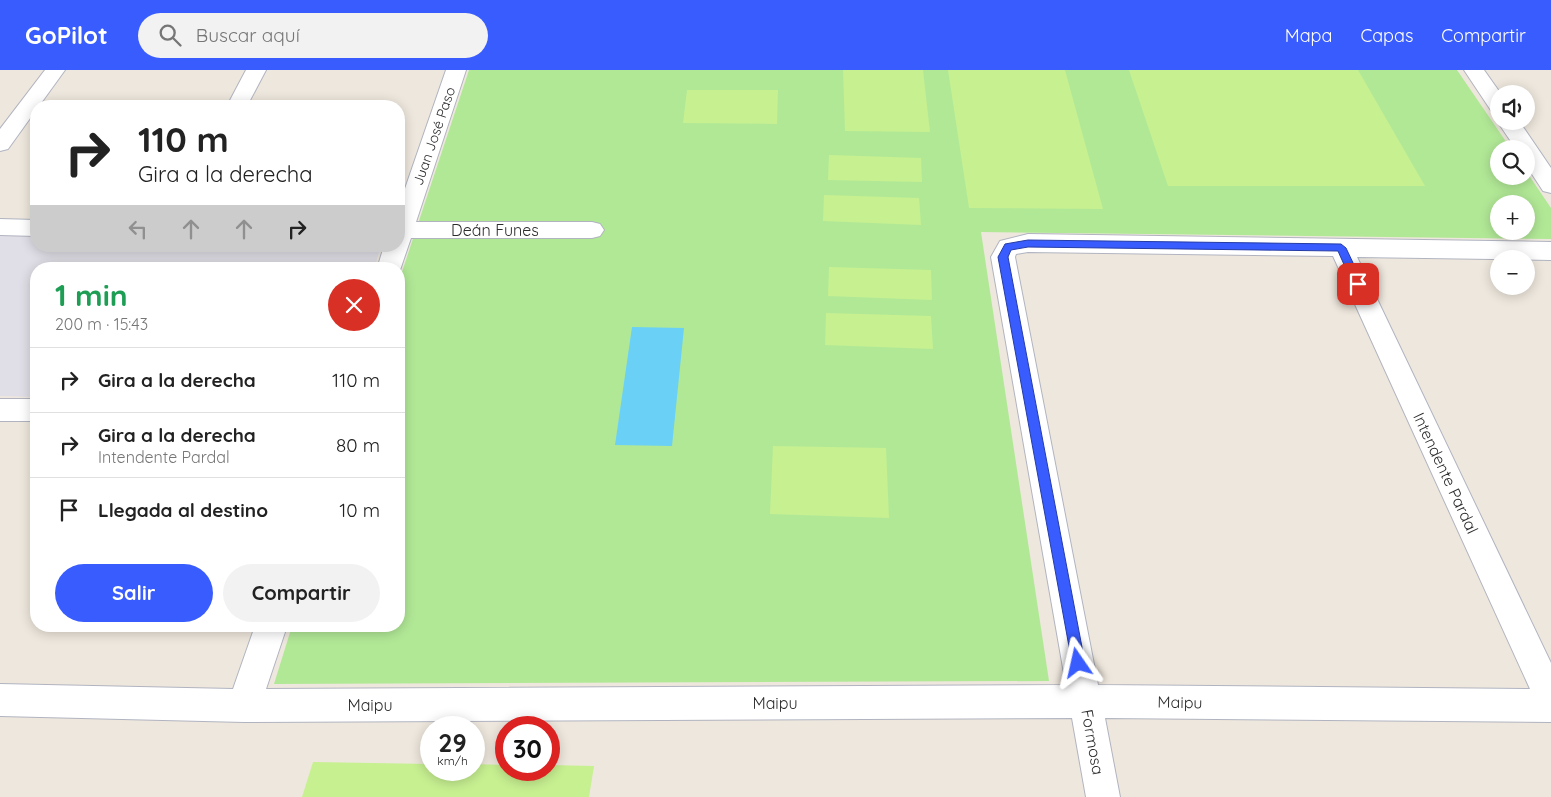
<!DOCTYPE html>
<html lang="es">
<meta charset="utf-8">
<style>
:root{--surface:#fff;--page:#f2f2f2;--text:#222;--muted:#767676;--line:#e0e0e0;--accent:#395cff}
body{margin:0;font-family:Quicksand,sans-serif;background:var(--page);color:var(--text);height:100vh;display:flex;flex-direction:column;font-size:19px;white-space:nowrap}
*{box-sizing:border-box;margin:0}
p{font-size:16px;color:var(--muted)}
.icon{flex:none;width:28px;height:28px;fill:none;stroke:currentColor;stroke-width:2;stroke-linecap:round;stroke-linejoin:round}
.map{position:relative;flex:1;overflow:hidden}
.drawer{position:absolute;left:30px;top:192px;width:375px;height:370px;display:flex;flex-direction:column;background:var(--surface);border-radius:20px;box-shadow:0 2px 12px #0003}
.drawer>*{flex:none}
.banner{position:absolute;left:30px;top:30px;width:375px;height:152px;border-radius:20px;box-shadow:0 2px 12px #0003;background:#fff;color:var(--text);overflow:hidden}
.tools{position:absolute;left:1490px;top:15px;display:grid;gap:10px}
.tools a{display:grid;place-items:center;width:45px;height:45px;border-radius:50%;background:var(--surface);box-shadow:0 2px 12px #0003;font-size:25px}
.speed{position:absolute;left:420px;top:646px;display:flex;gap:10px;font-size:25px;font-weight:700;text-align:center}
.speed>*{display:grid;place-content:center;width:65px;height:65px;border-radius:50%;background:var(--surface);box-shadow:0 2px 12px #0003;line-height:1}
.speed small{font-size:12px;font-weight:400}
.speed .limit{border:8px solid #d22;background:#fff;color:#111}
.pin{position:absolute;display:grid;place-items:center;width:42px;height:42px;color:#fff;margin:-21px;border-radius:10px;box-shadow:0 2px 8px #0006}
.me{position:absolute;width:55px;margin:-28px;rotate:349deg;stroke-linejoin:round;filter:drop-shadow(0 0 4px #0008)}
.turn{display:flex;align-items:center;gap:18px;height:105px;padding:0 25px;font-size:22px}
.turn .icon{width:65px;height:65px;stroke-width:2.5}
.turn b{display:block;font-size:35px;line-height:42px}
.lanes{display:flex;align-items:center;height:48px;padding:0 25px;background:#0003;justify-content:center;gap:25px;direction:ltr}
.lanes .off{opacity:.35}
.round{display:grid;place-items:center;flex:none;width:52px;height:52px;border-radius:26px;background:var(--page)}
.headline{display:flex;align-items:center;justify-content:space-between;height:85px;padding:0 25px}
h1{font-size:30px;font-weight:700;line-height:38px;color:#1e9e55}
.primary-button{display:flex;gap:10px;margin-top:auto;padding:10px 25px}
.primary-button a{flex:1;height:58px;border-radius:30px;background:var(--accent);color:#fff;font-size:20px;font-weight:700;line-height:58px;text-align:center}
.primary-button a+a{background:var(--page);color:var(--text)}
ul{padding:0;list-style:none}
li{display:flex;align-items:center;gap:15px;height:65px;padding:0 25px;border-top:1px solid var(--line)}
li div{flex:1}
li b{display:block;font-size:19px}
li em{font-style:normal}
header{display:flex;align-items:center;gap:30px;box-sizing:border-box;height:70px;padding:0 25px;background:var(--accent);color:#fff}
header strong{font-size:24px}
nav{display:flex;gap:28px;margin-inline-start:auto;font-size:18px}
.search{width:350px;height:45px;background:var(--page);display:flex;align-items:center;gap:12px;box-sizing:border-box;padding:0 18px;border-radius:28px;color:var(--muted);font-size:19px}
.map>svg:first-child{display:block}
.industrial{fill:#e0dee6}
.green{fill:#b1e896;fill-rule:evenodd}
.pitch{fill:#c7f091}
.water{fill:#6ad0f6}
.lines{fill:none;stroke-linecap:round;stroke-linejoin:round}
.minor-casing{stroke:#b1b4c0;stroke-width:2}
.minor{fill:#fff;fill-rule:evenodd}
.route{fill:#395cff;stroke:#253ca6}
.labels{text-anchor:middle;stroke-width:4;stroke-linejoin:round;paint-order:stroke}
.far-street-label{font-size:14px;fill:#2c2c2c;stroke:#fff}
.street-label{font-size:16px;fill:#2c2c2c;stroke:#fff}
</style>
<header>
<strong>GoPilot</strong>
<div class="search"><svg class="icon" aria-label="search" viewBox="0 0 24 24"><circle cx="10" cy="10" r="6"/><path d="M15 15l6 6"/></svg>Buscar aquí</div>
<nav><a>Mapa</a><a>Capas</a><a>Compartir</a></nav>
</header>
<div class="map">
<svg width="1551" height="727" viewBox="0 0 1551 727">
<rect width="100%" height="100%" fill="#eee7dd"/>
<!-- industrial -->
<path class="industrial" d="M 0,165 L 36,166 L 36,176 L 381,176 L 374,199 L 36,199 L 36,327 L 0,326 Z"/>
<!-- green -->
<path class="green" d="M 469,0 L 1457,0 L 1511,79 L 1499,79 L 1499,106 L 1526,106 L 1526,101 L 1551,138 L 1551,169 L 981,162 L 1049,611 L 274,614 L 292,556 L 399,556 L 399,211 ZM 1499,134 L 1526,134 L 1526,161 L 1499,161 Z"/>
<!-- pitch -->
<g class="pitch">
<path d="M 843,0 L 923,0 L 930,62 L 845,61 Z"/>
<path d="M 948,0 L 1065,0 L 1103,139 L 969,138 Z"/>
<path d="M 1129,0 L 1358,0 L 1425,116 L 1168,116 Z"/>
<path d="M 687,20 L 778,20 L 777,54 L 683,53 Z"/>
<path d="M 829,85 L 921,88 L 922,112 L 828,110 Z"/>
<path d="M 824,125 L 919,128 L 921,155 L 823,151 Z"/>
<path d="M 829,197 L 931,200 L 932,230 L 828,226 Z"/>
<path d="M 826,243 L 931,246 L 933,279 L 825,275 Z"/>
<path d="M 773,376 L 886,378 L 889,448 L 770,444 Z"/>
<path d="M 313,692 L 431,694 L 431,700 L 474,700 L 474,694 L 506,695 L 506,700 L 549,700 L 549,695 L 594,696 L 589,727 L 302,727 Z"/>
</g>
<!-- water -->
<path class="water" d="M 632,257 L 684,258 L 672,376 L 615,375 Z"/>
<g class="lines">
<!-- minor casing -->
<g class="minor-casing">
<g id="minor">
<path d="M 45,0 L 65,0 L 39,36 L 36,36 L 36,40 L 8,79 L 0,81 L 0,59 Z"/>
<path d="M 246,0 L 266,0 L 247,36 L 227,36 Z"/>
<path d="M 446,0 L 466,0 L 416,152 L 592,152 L 600,154 L 604,160 L 600,166 L 592,168 L 411,168 L 399,203 L 399,199 L 377,199 L 384,176 L 399,176 L 399,136 Z"/>
<path d="M 1464,0 L 1484,0 L 1501,24 L 1499,24 L 1499,44 L 1492,42 Z"/>
<path d="M 1499,49 L 1499,51 L 1519,51 L 1551,98 L 1551,123 L 1543,121 L 1526,95 L 1526,79 L 1516,79 L 1497,51 Z"/>
<path d="M 0,149 L 36,150 L 36,166 L 0,165 Z"/>
<path d="M 1028,164 L 1551,172 L 1551,190 L 1357,187 L 1551,593 L 1551,652 L 1105,648 L 1120,727 L 1086,727 L 1072,648 L 244,652 L 0,646 L 0,614 L 233,619 L 255,556 L 287,556 L 266,619 L 1066,615 L 991,187 L 1000,171 ZM 1028,182 L 1333,186 L 1530,619 L 1098,615 L 1015,187 L 1016,184 Z"/>
<rect x="0" y="329" width="36" height="22"/>
</g>
</g>
<!-- minor -->
<use href="#minor" class="minor"/>
</g>
<!-- route -->
<path class="route" d="M 1028,170 L 1341,174 L 1346,178 L 1363,214 L 1362,217 L 1354,217 L 1338,181 L 1028,177 L 1011,180 L 1008,187 L 1085,593 L 1083,597 L 1078,599 L 1074,597 L 1072,593 L 998,187 L 1005,174 Z"/>
<g class="labels">
<!-- far-street labels -->
<g class="far-street-label">
<text transform="translate(434 66) rotate(-71)" y="5">Juan José Paso</text>
</g>
<!-- street labels -->
<g class="street-label">
<text x="495" y="166">Deán Funes</text>
<text transform="translate(1446 403) rotate(65)" y="6">Intendente Pardal</text>
<text transform="translate(1180 632) rotate(1)" y="6">Maipu</text>
<text x="775" y="639">Maipu</text>
<text x="370" y="641">Maipu</text>
<text transform="translate(1093 672) rotate(80)" y="6">Formosa</text>
</g>
</g>
</svg>
<div class="tools">
<a><svg class="icon" aria-label="sound" viewBox="0 0 24 24"><path d="M4 9h4l5-4v14l-5-4H4zM17 9q2 3 0 6"/></svg></a>
<a><svg class="icon" aria-label="search" viewBox="0 0 24 24"><circle cx="10" cy="10" r="6"/><path d="M15 15l6 6"/></svg></a>
<a>+</a>
<a>−</a>
</div>
<div class="speed"><div>29<small>km/h</small></div><div class="limit">30</div></div>
<div class="pin" style="left:1358px;top:214px;background:#d93025"><svg class="icon" aria-label="arrive" viewBox="0 0 24 24"><path d="M6 21V4h12l-3 4 3 4H6"/></svg></div>
<svg class="me" style="left:1078px;top:593px" viewBox="-20 -20 40 40"><path d="M0-17L14 15 0 8-14 15z" fill="#395cff" stroke="#fff" stroke-width="4"/></svg>
<div class="banner">
<div class="turn"><svg class="icon" aria-label="right" viewBox="0 0 24 24"><path d="M7 20v-9h11M14 6l5 5-5 5"/></svg><div><b>110 m</b>Gira a la derecha</div></div>
<div class="lanes"><svg class="icon off" aria-label="left" viewBox="0 0 24 24"><path d="M17 20v-9H6M10 6l-5 5 5 5"/></svg><svg class="icon off" aria-label="ahead" viewBox="0 0 24 24"><path d="M12 20V5M6 11l6-6 6 6"/></svg><svg class="icon off" aria-label="ahead" viewBox="0 0 24 24"><path d="M12 20V5M6 11l6-6 6 6"/></svg><svg class="icon" aria-label="right" viewBox="0 0 24 24"><path d="M7 20v-9h11M14 6l5 5-5 5"/></svg></div>
</div>
<section class="drawer">
<div class="headline"><div><h1>1 min</h1><p>200 m · 15:43</p></div><a class="round" style="background:#d93025;color:#fff"><svg class="icon" aria-label="close" viewBox="0 0 24 24"><path d="M6 6l12 12M18 6L6 18"/></svg></a></div>
<ul>
<li><svg class="icon" aria-label="right" viewBox="0 0 24 24"><path d="M7 20v-9h11M14 6l5 5-5 5"/></svg><div><b>Gira a la derecha</b></div><em>110 m</em></li>
<li><svg class="icon" aria-label="right" viewBox="0 0 24 24"><path d="M7 20v-9h11M14 6l5 5-5 5"/></svg><div><b>Gira a la derecha</b><p>Intendente Pardal</p></div><em>80 m</em></li>
<li><svg class="icon" aria-label="arrive" viewBox="0 0 24 24"><path d="M6 21V4h12l-3 4 3 4H6"/></svg><div><b>Llegada al destino</b></div><em>10 m</em></li>
</ul>
<div class="primary-button"><a>Salir</a><a>Compartir</a></div>
</section>
</div>
